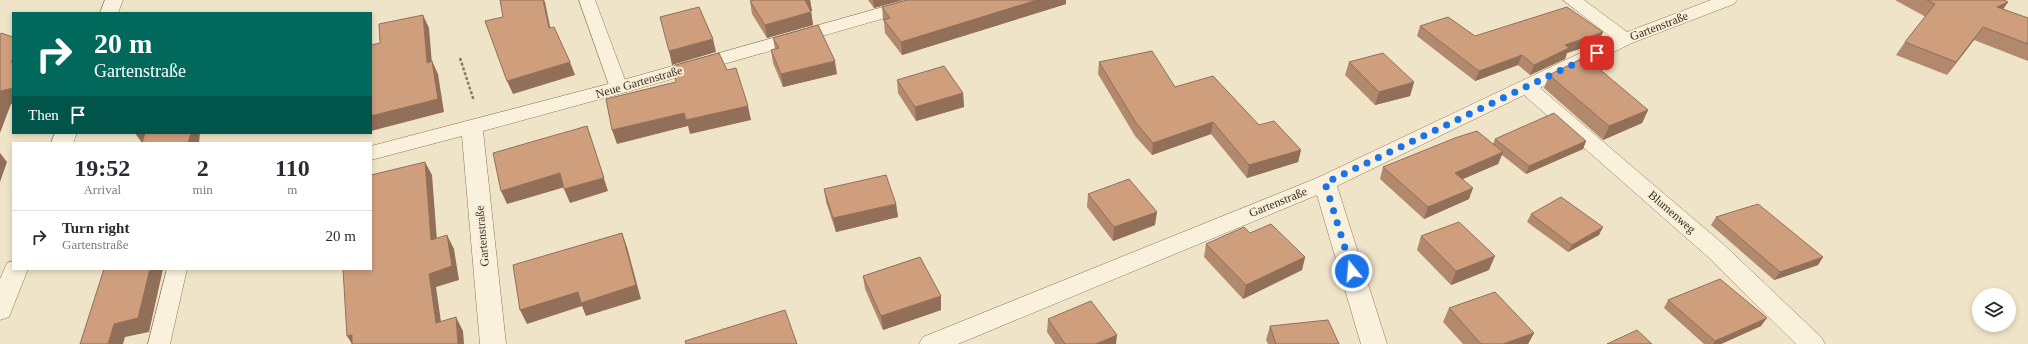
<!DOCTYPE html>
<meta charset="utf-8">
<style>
:root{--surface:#fff;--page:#f7f7f7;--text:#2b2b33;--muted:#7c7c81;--line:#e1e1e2}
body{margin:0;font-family:"Times New Roman",serif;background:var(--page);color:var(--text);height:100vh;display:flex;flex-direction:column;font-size:15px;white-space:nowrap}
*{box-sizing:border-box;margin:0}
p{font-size:13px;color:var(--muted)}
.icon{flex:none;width:22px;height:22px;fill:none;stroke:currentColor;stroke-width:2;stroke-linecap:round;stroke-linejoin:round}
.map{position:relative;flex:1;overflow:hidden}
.details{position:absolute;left:12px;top:142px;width:360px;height:128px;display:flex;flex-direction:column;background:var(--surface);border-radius:0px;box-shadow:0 2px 6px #0003}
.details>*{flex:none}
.top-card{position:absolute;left:12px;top:12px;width:360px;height:122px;border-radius:0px;box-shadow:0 2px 6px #0003;background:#00695c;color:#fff;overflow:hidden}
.tools{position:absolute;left:1972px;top:288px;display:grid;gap:8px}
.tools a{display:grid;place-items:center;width:44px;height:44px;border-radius:50%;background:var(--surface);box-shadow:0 2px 6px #0003;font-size:20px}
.pin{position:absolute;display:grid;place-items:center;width:34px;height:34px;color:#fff;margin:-17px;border-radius:8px;box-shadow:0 2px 6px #0006}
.me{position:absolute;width:44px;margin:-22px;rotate:343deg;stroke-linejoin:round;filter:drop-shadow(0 0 3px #0008)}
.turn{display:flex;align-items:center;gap:14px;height:84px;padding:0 16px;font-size:18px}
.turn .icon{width:52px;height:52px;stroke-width:2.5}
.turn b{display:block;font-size:28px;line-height:34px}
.then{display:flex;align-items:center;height:38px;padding:0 16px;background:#0003;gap:8px;font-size:15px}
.eta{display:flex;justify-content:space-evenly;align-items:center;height:68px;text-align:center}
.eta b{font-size:24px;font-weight:600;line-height:28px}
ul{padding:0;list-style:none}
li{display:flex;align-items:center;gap:12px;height:52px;padding:0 16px;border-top:1px solid var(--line)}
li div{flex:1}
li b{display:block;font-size:15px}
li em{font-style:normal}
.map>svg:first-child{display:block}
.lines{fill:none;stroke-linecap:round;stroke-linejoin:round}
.lane-casing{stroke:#8d765c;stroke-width:1}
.street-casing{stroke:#8d765c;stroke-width:1}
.path{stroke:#8d765c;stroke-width:2.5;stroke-dasharray:3 2;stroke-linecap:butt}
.lane{fill:#faf1dc;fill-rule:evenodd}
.street{fill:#faf1dc;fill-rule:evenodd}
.wall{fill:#b2896c}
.shaded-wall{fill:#916f58}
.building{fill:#cf9f7d;stroke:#916f58}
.route{stroke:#1a73e8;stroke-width:7;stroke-dasharray:0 12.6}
.labels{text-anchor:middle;stroke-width:4;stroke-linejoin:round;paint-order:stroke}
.street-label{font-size:12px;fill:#3d2e20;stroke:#f7eed8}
</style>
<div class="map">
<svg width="2028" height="344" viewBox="0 0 2028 344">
<rect width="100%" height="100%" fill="#f0e4c8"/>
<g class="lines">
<!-- lane casing -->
<g class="lane-casing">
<g id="lane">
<path d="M 579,0 L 595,0 L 628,88 L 625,92 L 619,93 L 613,92 L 610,88 Z"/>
<path d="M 167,269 L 187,269 L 170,344 L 148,344 Z"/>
</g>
</g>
<!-- street casing -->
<g class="street-casing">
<g id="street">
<path d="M 105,0 L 123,0 L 118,13 L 100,13 Z"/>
<path d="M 908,0 L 937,0 L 934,4 L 626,92 L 483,131 L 506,344 L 480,344 L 462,136 L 371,160 L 371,146 L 612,83 Z"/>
<path d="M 1563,0 L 1584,0 L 1627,32 L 1711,0 L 1737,0 L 1734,4 L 1632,43 L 1540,88 L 1723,244 L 1821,337 L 1825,344 L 1796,344 L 1707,256 L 1524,95 L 1337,186 L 1387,344 L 1361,344 L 1317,195 L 958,344 L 919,344 L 923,337 L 1317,178 L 1612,38 Z"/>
<path d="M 55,133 L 77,133 L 73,143 L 51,143 Z"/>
<path d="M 13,261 L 13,269 L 28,269 L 9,317 L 0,320 L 0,279 L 7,263 Z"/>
</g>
</g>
<!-- path -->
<path class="path" d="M 460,58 L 474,101"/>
<!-- lane -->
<use href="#lane" class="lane"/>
<!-- street -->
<use href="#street" class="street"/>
</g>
<!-- wall -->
<g class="wall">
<path d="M 754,0 L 810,0 L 812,11 L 811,11 L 813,25 L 767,38 L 752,14 L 750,1 Z"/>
<path d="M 868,0 L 903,0 L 874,8 Z"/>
<path d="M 907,0 L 1066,0 L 1066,4 L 902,55 L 885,33 L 884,22 L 883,20 L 882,7 Z"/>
<path d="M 1895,0 L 2004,0 L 2008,2 L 2003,9 L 2028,18 L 2028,61 L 1974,40 L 1947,75 L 1896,55 L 1905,42 L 1926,17 Z"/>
<path d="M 1420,26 L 1475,36 L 1598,43 L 1567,53 L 1565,59 L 1530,75 L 1518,65 L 1475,81 L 1417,36 Z"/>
<path d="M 773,38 L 837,74 L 783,87 L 773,63 L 771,50 L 775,49 Z"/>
<path d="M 1099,62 L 1175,87 L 1259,125 L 1301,150 L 1298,162 L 1247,178 L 1211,134 L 1152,155 L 1135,136 L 1098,74 Z"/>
<path d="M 1349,62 L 1414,82 L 1410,96 L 1375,105 L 1345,75 Z"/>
<path d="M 1549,75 L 1648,110 L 1642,123 L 1603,140 L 1544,88 Z"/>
<path d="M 897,80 L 963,93 L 964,107 L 916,121 L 898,93 Z"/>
<path d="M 1495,139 L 1586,141 L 1583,149 L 1526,174 L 1502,155 L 1498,164 L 1463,179 L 1469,199 L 1424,219 L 1380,179 L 1383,167 L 1493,144 Z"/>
<path d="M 824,189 L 896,204 L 898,217 L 836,232 L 826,202 Z"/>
<path d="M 1088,194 L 1155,225 L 1113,241 L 1087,207 Z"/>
<path d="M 1531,214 L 1599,235 L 1568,252 L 1527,222 Z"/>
<path d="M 1716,217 L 1823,257 L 1818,265 L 1774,280 L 1711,225 Z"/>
<path d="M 1421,236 L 1489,270 L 1451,285 L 1417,250 Z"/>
<path d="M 1206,244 L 1305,257 L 1302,270 L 1243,299 L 1204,257 Z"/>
<path d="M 863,276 L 941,296 L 941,310 L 883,330 L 865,289 Z"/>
<path d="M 1668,300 L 1761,326 L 1721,344 L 1704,344 L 1664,308 Z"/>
<path d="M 1449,308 L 1534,333 L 1528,344 L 1463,344 L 1443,322 Z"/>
<path d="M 1048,319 L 1116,344 L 1055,344 L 1047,332 Z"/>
<path d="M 1270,326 L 1339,344 L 1268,344 L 1266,340 Z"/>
</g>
<!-- shaded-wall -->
<g class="shaded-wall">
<path d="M 543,0 L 544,0 L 545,2 L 553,41 L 549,28 Z"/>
<path d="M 805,0 L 810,0 L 812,11 L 807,13 Z"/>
<path d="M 873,0 L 903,0 L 874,8 Z"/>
<path d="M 1037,0 L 1066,0 L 1066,4 L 902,55 L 901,42 Z"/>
<path d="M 2008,2 L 1999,15 L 1997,7 Z"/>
<path d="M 811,12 L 813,25 L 767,38 L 765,25 Z"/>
<path d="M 423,15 L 429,28 L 433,76 L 427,63 Z"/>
<path d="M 1983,27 L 1974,40 L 1947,75 L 1956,62 Z"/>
<path d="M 1603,32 L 1598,43 L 1567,53 L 1565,59 L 1530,75 L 1534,65 L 1565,45 Z"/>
<path d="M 713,39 L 716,52 L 672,65 L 669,51 Z"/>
<path d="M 1522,55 L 1518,65 L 1475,81 L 1479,71 Z"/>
<path d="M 432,61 L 438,74 L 444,112 L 371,131 L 371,116 Z"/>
<path d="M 835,61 L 837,74 L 783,87 L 781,74 Z"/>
<path d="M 570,62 L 575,75 L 513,94 L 507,81 Z"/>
<path d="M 1414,82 L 1410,96 L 1375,105 L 1379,92 Z"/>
<path d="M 13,88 L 13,104 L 11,104 L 0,133 L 0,91 Z"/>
<path d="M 963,93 L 964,107 L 916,121 L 915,107 Z"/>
<path d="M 748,106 L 751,120 L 690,134 L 688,126 L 617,144 L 612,130 L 684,113 Z"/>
<path d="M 1648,110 L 1642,123 L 1603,140 L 1609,126 Z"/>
<path d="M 1213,122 L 1211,134 L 1152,155 L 1153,143 Z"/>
<path d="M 587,126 L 608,191 L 570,203 L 564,189 Z"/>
<path d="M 135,133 L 148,133 L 142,143 Z"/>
<path d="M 191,133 L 200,133 L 199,143 L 188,143 Z"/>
<path d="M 1586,141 L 1583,149 L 1526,174 L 1529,166 Z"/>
<path d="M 1301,150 L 1298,162 L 1247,178 L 1249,165 Z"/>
<path d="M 1503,152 L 1498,164 L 1451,184 L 1455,173 Z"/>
<path d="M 0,153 L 7,162 L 0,182 Z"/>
<path d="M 425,162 L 432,175 L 438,254 L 431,240 Z"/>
<path d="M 560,173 L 565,187 L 507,204 L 501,191 Z"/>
<path d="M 1473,188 L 1469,199 L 1424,219 L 1428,207 Z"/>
<path d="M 896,204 L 898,217 L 836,232 L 833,218 Z"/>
<path d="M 1157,212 L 1155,225 L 1113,241 L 1114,227 Z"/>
<path d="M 1603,227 L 1599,235 L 1568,252 L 1572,245 Z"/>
<path d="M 622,233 L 627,247 L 641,299 L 586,316 L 582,306 L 527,324 L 520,310 Z"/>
<path d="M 447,235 L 454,249 L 459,280 L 436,287 L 443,336 L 436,323 L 429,274 Z"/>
<path d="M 1495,256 L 1489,270 L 1451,285 L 1456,271 Z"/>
<path d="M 1305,257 L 1302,270 L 1243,299 L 1246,285 Z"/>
<path d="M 1823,257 L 1818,265 L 1774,280 L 1780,272 Z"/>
<path d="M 150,269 L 163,269 L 149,332 L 125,337 L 123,344 L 108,344 L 114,324 Z"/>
<path d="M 941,296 L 941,310 L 883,330 L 881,316 Z"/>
<path d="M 456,317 L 463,331 L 464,344 L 458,344 Z"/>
<path d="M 1767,318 L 1761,326 L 1721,344 L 1713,344 L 1715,341 Z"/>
<path d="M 1534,333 L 1528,344 L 1503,344 Z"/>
<path d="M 352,335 L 352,344 L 347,336 Z"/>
<path d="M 1117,335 L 1116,344 L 1096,344 Z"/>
</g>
<!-- building -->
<g class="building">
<path d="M 500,0 L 543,0 L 549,28 L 554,27 L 570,62 L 507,81 L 485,21 L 503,17 Z"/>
<path d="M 754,0 L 805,0 L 811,12 L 765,25 L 750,1 Z"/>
<path d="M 907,0 L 1037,0 L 901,42 L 884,20 L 890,18 L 882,7 Z"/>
<path d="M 1927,0 L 2004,0 L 2008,2 L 1997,7 L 2028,18 L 2028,44 L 1983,27 L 1956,62 L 1905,42 L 1935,4 Z"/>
<path d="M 699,7 L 713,39 L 669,51 L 660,17 Z"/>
<path d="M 1567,7 L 1603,32 L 1565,45 L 1569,48 L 1534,65 L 1522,55 L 1479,71 L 1420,26 L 1448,17 L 1475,36 Z"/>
<path d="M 423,15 L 427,63 L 432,61 L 438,99 L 371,116 L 371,45 L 380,43 L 379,24 Z"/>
<path d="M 818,25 L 835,61 L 781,74 L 771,50 L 779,48 L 773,38 Z"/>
<path d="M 1,33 L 13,37 L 13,59 L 11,62 L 13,62 L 13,88 L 0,91 L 0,92 L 0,35 Z"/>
<path d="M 1152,51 L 1175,87 L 1213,76 L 1259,125 L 1274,121 L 1301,150 L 1249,165 L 1213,122 L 1153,143 L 1136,123 L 1099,62 Z"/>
<path d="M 719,53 L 727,70 L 736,68 L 748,106 L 686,120 L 684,113 L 612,130 L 606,99 L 676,82 L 672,66 Z"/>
<path d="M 1383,53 L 1414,82 L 1379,92 L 1349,62 Z"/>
<path d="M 1585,57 L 1648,110 L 1609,126 L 1549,75 Z"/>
<path d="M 944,66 L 963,93 L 915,107 L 897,80 Z"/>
<path d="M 1554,113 L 1586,141 L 1529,166 L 1495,139 Z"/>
<path d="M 587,126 L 604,178 L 564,189 L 560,173 L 501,191 L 493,153 Z"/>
<path d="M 1477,131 L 1503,152 L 1455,173 L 1473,188 L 1428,207 L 1383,167 L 1455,138 Z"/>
<path d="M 145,133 L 191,133 L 188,143 L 142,143 Z"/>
<path d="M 425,162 L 431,240 L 447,235 L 452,266 L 429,274 L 436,323 L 456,317 L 458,344 L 352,344 L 352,335 L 347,336 L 343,269 L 371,269 L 371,175 Z"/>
<path d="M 886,175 L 896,204 L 833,218 L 824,189 Z"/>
<path d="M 1129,179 L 1157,212 L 1114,227 L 1088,194 Z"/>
<path d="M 1561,197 L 1603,227 L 1572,245 L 1531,214 Z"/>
<path d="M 1758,204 L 1823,257 L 1780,272 L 1716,217 Z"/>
<path d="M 1459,222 L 1495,256 L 1456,271 L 1421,236 Z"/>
<path d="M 1271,224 L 1305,257 L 1246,285 L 1206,244 L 1244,227 L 1250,233 Z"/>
<path d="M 622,233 L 636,285 L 581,303 L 578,292 L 520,310 L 513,265 Z"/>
<path d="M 920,257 L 941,296 L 881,316 L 863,276 Z"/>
<path d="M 104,269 L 150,269 L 138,318 L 114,324 L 108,344 L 80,344 Z"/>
<path d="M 1720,279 L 1767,318 L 1715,341 L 1668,300 Z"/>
<path d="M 1495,292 L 1534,333 L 1503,344 L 1481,344 L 1449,308 Z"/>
<path d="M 1091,301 L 1117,335 L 1096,344 L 1065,344 L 1048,319 Z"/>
<path d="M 785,310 L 797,344 L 686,344 L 685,341 Z"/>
<path d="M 1328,320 L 1339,344 L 1276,344 L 1270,326 Z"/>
<path d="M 1637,330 L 1652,344 L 1607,344 Z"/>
</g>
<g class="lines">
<!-- route -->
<path class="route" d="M 1352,271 L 1325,183 L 1597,53"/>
</g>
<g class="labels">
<!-- street labels -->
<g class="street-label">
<text transform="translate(1659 26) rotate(-21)" y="4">Gartenstraße</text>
<text transform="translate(639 82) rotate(-16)" y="4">Neue Gartenstraße</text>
<text transform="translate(1278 202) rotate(-22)" y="4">Gartenstraße</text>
<text transform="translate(1672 212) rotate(41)" y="4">Blumenweg</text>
<text transform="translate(482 236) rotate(-95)" y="4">Gartenstraße</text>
</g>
</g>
</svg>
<div class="tools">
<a><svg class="icon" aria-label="layers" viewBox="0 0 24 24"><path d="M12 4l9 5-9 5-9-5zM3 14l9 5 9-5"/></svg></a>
</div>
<div class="pin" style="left:1597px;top:53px;background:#d93025"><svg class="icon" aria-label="arrive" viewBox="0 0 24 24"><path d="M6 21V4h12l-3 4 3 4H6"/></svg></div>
<svg class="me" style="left:1352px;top:271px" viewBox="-20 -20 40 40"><circle r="17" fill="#1a73e8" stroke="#fff" stroke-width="3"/><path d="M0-11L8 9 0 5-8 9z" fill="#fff"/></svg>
<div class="top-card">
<div class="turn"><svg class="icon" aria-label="right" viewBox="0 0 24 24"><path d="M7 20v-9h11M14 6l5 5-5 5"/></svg><div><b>20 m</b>Gartenstraße</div></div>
<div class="then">Then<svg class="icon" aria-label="arrive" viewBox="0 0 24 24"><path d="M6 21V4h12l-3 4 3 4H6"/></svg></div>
</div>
<section class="details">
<div class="eta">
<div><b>19:52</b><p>Arrival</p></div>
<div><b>2</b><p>min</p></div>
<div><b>110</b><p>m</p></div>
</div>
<ul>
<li><svg class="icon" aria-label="right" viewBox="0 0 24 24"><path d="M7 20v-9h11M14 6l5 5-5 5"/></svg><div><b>Turn right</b><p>Gartenstraße</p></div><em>20 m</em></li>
</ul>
</section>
</div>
